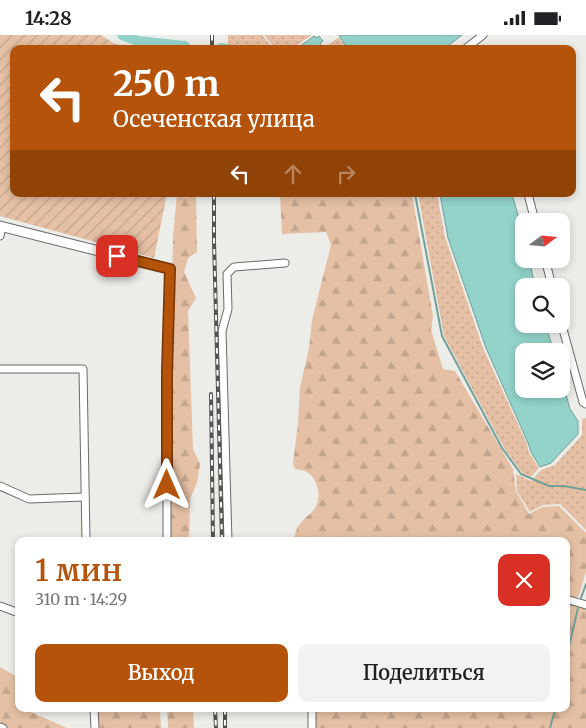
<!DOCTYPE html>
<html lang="ru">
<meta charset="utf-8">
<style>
:root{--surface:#fff;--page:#f2f2f2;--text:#202124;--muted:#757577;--accent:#b45309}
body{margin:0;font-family:Merriweather,serif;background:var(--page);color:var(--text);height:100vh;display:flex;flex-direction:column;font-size:19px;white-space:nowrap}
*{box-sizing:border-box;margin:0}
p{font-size:16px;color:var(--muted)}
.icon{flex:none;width:28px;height:28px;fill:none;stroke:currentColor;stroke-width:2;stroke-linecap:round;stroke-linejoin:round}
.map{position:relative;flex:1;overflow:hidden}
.panel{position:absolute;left:15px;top:502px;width:555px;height:175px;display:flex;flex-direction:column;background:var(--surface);border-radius:10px;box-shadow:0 2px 8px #0003}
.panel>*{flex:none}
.top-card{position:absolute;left:10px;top:10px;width:566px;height:152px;border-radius:10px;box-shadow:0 2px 8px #0003;background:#b45309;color:#fff;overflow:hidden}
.needle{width:32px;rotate:74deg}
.fabs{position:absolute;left:515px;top:178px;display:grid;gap:10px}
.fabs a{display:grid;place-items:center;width:55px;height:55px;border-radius:10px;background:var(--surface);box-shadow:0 2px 8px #0003;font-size:25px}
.pin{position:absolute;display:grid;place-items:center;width:42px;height:42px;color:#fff;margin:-21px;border-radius:10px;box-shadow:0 2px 8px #0006}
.me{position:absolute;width:55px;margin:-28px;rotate:0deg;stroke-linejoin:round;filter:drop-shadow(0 0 4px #0008)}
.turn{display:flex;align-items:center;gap:18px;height:105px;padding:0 20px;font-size:22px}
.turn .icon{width:65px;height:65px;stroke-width:2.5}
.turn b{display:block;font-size:35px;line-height:42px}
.lanes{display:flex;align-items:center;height:48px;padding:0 20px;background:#0003;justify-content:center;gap:25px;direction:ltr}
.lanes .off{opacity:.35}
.round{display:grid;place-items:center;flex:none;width:52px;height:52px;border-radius:10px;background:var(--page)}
.overview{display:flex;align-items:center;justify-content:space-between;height:85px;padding:0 20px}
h1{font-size:30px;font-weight:600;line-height:38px;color:var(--accent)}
.primary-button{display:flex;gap:10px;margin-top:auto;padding:10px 20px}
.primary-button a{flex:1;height:58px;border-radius:10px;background:var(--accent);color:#fff;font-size:20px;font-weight:600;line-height:58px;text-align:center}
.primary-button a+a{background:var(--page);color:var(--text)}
.status{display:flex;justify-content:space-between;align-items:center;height:35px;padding:0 25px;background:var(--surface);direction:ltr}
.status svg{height:14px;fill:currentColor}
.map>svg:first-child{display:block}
.grass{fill:url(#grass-dots)}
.forest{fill:url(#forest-firs)}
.garden{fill:url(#garden-furrows)}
.water{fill:#93d3ca;stroke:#73a099}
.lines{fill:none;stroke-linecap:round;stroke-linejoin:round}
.stream{stroke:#73a099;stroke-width:2}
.river{stroke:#93d3ca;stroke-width:10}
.minor-casing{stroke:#696b67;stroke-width:9}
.tertiary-casing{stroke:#696b67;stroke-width:11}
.minor{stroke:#fff;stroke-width:7}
.tertiary{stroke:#fff;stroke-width:9}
.rail-casing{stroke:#535451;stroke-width:4}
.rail{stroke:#fff;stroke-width:2;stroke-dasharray:5.5;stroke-linecap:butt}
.route-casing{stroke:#753606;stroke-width:12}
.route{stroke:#b45309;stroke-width:9}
</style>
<div class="status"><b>14:28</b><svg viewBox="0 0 49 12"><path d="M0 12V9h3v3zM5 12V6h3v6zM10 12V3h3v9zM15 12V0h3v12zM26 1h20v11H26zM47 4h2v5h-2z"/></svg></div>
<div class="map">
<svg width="586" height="693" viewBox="0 0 586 693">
<defs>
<pattern id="grass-dots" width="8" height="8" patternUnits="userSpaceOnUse" patternTransform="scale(1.25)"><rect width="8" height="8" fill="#e5c0a4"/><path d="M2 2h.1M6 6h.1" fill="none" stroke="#c4a58d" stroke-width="1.8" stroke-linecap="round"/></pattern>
<pattern id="forest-firs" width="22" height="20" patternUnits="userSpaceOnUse" patternTransform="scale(1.25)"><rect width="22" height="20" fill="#e5c0a4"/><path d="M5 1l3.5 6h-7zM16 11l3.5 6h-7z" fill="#c4a58d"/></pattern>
<pattern id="garden-furrows" width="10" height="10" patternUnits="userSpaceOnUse" patternTransform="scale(1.25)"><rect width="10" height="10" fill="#e5c0a4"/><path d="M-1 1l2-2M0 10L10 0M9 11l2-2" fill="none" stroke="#c4a58d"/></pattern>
</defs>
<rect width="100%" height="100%" fill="#ecede9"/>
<!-- grass -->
<g class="grass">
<path d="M 228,0 L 262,0 L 272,12 L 287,12 L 288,14 L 228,14 Z"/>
<path d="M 264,0 L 312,0 L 297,10 L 273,11 Z"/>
<path d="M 339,2 L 346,14 L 322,14 Z"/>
<path d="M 418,159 L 437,159 L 445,202 L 483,313 L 527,409 L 529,418 L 539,433 L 531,442 L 522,438 L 504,413 L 444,301 Z"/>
<path d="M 586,383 L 586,495 L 560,469 L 543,470 L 530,477 L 517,456 L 516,439 L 531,446 L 541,435 L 555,430 L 582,400 L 582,384 Z"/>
</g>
<!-- forest -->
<g class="forest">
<path d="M 177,159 L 196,159 L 197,217 L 188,223 L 184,237 L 196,263 L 188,276 L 193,414 L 200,429 L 197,448 L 190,464 L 189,506 L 163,506 L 170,370 L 173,202 Z"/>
<path d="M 280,159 L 412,159 L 433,281 L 431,295 L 443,334 L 455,336 L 513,434 L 516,456 L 529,479 L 542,472 L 559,471 L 586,498 L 586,536 L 579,561 L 575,563 L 566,562 L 566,506 L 416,506 L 415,504 L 405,506 L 294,506 C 295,491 302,486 312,477 C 323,466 319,445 307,437 C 304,435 299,435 295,434 L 293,428 L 298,388 L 300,352 L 309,313 L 312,285 L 331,210 L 326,197 L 282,199 Z"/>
<path d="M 566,568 L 586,574 L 586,693 L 315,693 L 316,674 L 566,674 Z"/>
<path d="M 0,632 L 19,643 L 19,674 L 24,674 L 67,693 L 0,693 Z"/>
<path d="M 97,674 L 160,674 L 161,693 L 98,693 Z"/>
<path d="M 167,674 L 193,674 L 194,693 L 168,693 Z"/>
</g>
<!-- garden -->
<path class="garden" d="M 0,0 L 101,0 L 113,8 L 131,14 L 14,14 L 14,159 L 167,159 L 154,223 L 0,181 Z"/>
<!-- water -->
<g class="water">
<path d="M 339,0 L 462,0 L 444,14 L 347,14 Z"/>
<path d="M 314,1 L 317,3 L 319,1 L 323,6 L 320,8 L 322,11 L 318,14 L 296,14 Z"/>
<path d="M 440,159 L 512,159 L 524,201 L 524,224 L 529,224 L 535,251 L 524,251 L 524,289 L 545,289 L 554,316 L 524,316 L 524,354 L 561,354 L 561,341 L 570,374 L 578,386 L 578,399 L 551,428 L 540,432 L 531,417 L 528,408 L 486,313 L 448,203 Z"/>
</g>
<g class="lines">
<!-- stream -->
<g class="stream">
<path d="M 415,159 L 442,301 L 502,413 L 521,439 L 549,451 L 564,451 L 586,455"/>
<path d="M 581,563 L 586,549"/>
<path d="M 566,624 L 578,573"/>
<path d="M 550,693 L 555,674"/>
</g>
<!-- river -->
<g class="river">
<path d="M 122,0 L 138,6 L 185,11"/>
<path d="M 221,13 L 228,14"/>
</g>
<!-- minor casing -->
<g class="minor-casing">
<g id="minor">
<path d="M 465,14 L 483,0"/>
<path d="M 528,159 L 535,186"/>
<path d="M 0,201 L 2,192"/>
<path d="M 545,224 L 552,251"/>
<path d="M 561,287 L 583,367 L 586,369"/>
<path d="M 0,334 L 83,334 L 86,506"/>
<path d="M 0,451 L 29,464 L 85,462"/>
<path d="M 167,506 L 167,337 L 170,234"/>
<path d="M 228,506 L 222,296 L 228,274 L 227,239 L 234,232 L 285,228"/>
<path d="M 566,564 L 586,570"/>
<path d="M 0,571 L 19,578"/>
<path d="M 94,674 L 95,693"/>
<path d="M 0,692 L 3,693"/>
<path d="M 312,693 L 312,674"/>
</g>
</g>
<!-- tertiary casing -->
<g class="tertiary-casing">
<path id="tertiary" d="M 0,191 L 170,234"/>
</g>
<!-- minor -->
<use href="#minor" class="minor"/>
<!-- tertiary -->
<use href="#tertiary" class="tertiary"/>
<!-- rail casing -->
<g class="rail-casing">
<g id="rail">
<path d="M 212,0 L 212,14"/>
<path d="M 214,159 L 214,206 L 222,506"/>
<path d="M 211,359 L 213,506"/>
<path d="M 215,674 L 216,693"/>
<path d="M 225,674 L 225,693"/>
</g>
</g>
<!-- rail -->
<use href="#rail" class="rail"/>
</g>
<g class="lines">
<!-- route casing -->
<g class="route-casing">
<path id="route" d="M 117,221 L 170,234 L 167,337 L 167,450"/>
</g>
<!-- route -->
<use href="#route" class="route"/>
</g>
</svg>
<div class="fabs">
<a><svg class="needle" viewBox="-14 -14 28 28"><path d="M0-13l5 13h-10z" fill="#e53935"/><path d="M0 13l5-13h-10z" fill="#757577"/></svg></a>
<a><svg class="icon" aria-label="search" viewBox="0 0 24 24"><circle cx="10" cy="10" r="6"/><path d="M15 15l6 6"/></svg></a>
<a><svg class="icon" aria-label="layers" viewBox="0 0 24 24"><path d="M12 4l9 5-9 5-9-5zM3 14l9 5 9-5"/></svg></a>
</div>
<div class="pin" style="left:117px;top:221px;background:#d93025"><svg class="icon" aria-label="arrive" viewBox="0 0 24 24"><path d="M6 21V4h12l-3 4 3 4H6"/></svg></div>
<svg class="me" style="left:167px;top:450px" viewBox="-20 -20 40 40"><path d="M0-17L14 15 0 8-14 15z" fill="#b45309" stroke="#fff" stroke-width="4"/></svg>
<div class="top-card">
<div class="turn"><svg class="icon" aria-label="left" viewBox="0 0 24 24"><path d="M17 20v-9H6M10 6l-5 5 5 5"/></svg><div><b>250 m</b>Осеченская улица</div></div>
<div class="lanes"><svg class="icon" aria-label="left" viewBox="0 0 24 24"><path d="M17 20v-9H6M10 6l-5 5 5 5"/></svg><svg class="icon off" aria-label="ahead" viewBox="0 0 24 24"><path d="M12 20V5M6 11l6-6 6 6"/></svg><svg class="icon off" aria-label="right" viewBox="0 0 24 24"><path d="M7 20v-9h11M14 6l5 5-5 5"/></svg></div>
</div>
<section class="panel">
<div class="overview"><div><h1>1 мин</h1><p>310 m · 14:29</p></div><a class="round" style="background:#d93025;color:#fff"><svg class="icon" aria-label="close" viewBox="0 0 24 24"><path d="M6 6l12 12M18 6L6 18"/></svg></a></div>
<div class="primary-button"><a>Выход</a><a>Поделиться</a></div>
</section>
</div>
